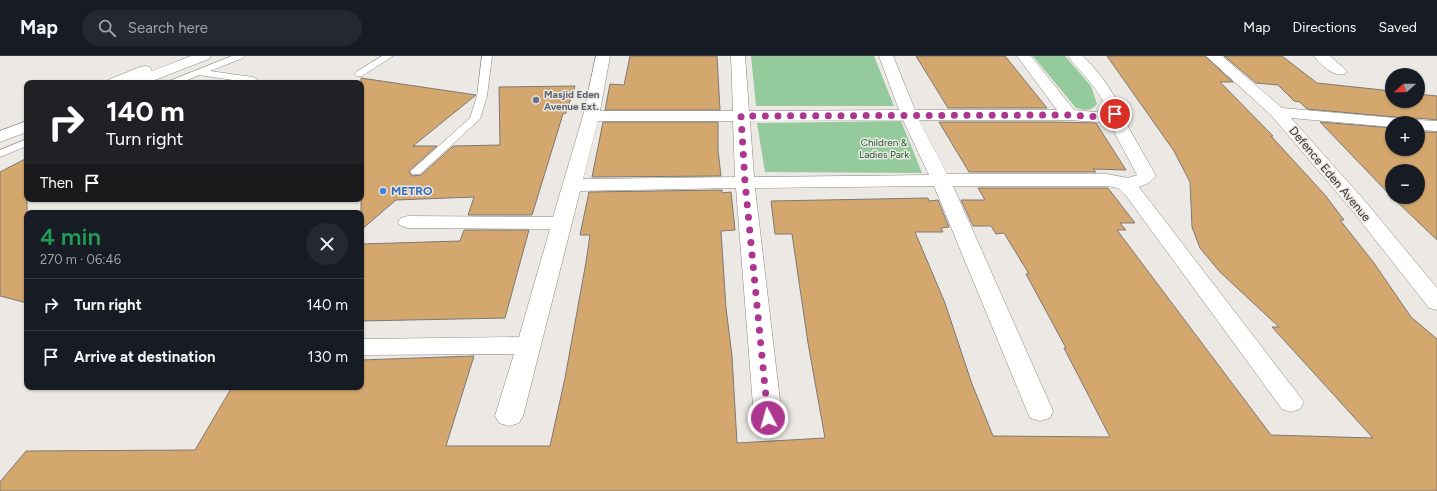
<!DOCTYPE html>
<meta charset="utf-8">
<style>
:root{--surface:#171b24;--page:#242831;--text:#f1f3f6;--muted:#9ea1a6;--line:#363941}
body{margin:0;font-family:Figtree,sans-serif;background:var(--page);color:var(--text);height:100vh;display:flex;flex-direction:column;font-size:15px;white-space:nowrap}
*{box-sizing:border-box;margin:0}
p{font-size:13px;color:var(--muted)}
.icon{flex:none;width:22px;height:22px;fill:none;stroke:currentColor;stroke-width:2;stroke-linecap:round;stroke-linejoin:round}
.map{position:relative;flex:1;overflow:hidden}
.details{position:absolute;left:24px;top:154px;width:340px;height:180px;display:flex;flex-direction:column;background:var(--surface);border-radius:8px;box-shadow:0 1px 3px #0004}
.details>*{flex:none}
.hud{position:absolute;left:24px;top:24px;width:340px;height:122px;border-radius:8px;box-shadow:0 1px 3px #0004;background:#202124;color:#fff;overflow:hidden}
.needle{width:26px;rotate:250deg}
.controls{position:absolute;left:1385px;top:12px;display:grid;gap:8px}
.controls a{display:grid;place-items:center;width:40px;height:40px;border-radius:50%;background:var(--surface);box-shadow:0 1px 3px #0004;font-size:20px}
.pin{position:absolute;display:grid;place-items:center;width:34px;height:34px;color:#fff;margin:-17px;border:2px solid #fff;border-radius:50%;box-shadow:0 1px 4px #0007}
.me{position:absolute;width:44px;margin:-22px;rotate:354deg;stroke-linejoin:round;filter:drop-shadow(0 0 3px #0008)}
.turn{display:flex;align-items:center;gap:14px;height:84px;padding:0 16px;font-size:18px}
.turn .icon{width:52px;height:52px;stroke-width:2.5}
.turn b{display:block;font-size:28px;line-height:34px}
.then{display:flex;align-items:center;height:38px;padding:0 16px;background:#0003;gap:8px;font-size:15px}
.round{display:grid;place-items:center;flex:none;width:42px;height:42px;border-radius:21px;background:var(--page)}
.head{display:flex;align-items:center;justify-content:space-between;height:68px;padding:0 16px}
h1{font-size:24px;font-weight:600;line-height:30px;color:#1e9e55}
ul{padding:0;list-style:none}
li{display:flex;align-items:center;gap:12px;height:52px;padding:0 16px;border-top:1px solid var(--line)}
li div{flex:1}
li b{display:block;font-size:15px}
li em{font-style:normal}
header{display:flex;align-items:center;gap:24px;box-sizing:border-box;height:56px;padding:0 20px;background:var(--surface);border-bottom:1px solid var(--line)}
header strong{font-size:19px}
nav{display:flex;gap:22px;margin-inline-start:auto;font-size:14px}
.search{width:280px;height:36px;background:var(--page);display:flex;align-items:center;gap:10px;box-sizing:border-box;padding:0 14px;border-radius:22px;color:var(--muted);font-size:15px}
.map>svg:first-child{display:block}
.green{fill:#95cb9c}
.building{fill:#d4a76e;stroke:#7d7974}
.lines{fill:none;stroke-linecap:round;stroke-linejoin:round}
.lane-casing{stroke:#8b8782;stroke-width:1}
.street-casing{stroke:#8b8782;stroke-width:1}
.lane{fill:#fff;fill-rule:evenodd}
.street{fill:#fff;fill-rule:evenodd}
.route{stroke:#ad378f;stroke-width:7;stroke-dasharray:0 12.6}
.worship-dot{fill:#6b7280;stroke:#ece8e3;stroke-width:1.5}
.shop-dot{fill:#3f7fe0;stroke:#ece8e3;stroke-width:1.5}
.labels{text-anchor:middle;stroke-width:3;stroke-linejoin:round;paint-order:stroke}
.far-worship-label{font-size:10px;font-weight:bold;fill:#5b616d;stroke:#ece8e3;text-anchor:start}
.far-park-label{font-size:10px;fill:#1c582a;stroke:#ece8e3}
.street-label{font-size:12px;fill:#32312f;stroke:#ece8e3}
.shop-label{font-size:12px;font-weight:bold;fill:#366cbe;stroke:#ece8e3;text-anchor:start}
</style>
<header>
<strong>Map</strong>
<div class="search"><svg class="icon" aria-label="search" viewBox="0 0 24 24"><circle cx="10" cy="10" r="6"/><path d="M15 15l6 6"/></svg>Search here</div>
<nav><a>Map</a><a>Directions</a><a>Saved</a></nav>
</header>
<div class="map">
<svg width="1437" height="435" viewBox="0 0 1437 435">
<rect width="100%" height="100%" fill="#ece8e3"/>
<!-- green -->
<g class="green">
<path d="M 751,0 L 874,0 L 894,50 L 756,50 Z"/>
<path d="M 1033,0 L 1065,0 L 1091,30 L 1097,48 C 1091,56 1085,54 1076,52 Z"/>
<path d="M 901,65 L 922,117 L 765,116 L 757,67 Z"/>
</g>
<!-- building -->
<g class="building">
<path d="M 630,0 L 717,0 L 720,54 L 605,54 L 610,28 L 624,29 Z"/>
<path d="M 916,0 L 1005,0 L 1047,52 L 948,52 Z"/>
<path d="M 1107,0 L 1205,0 L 1233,26 L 1220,26 L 1273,80 L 1271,80 L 1325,139 L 1344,164 L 1340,164 L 1374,207 L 1411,261 L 1437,283 L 1437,435 L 0,435 L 0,426 L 26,395 L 195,394 L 232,331 L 361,331 L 361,304 L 474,300 L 446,390 L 550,390 L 565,322 L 586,206 L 590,179 L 580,179 L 589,136 L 722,134 L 722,137 L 731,136 L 735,174 L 721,175 L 726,252 L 732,300 L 737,387 L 825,382 L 808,287 L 792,178 L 775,178 L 771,145 L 928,142 L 929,145 L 938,144 L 949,171 L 941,172 L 943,176 L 915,176 L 945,247 L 972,328 L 993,380 L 1110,381 L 1064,292 L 1066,292 L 1026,218 L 1029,218 L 1004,177 L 996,178 L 991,170 L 973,170 L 961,144 L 985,144 L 978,132 L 1108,132 L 1135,167 L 1120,167 L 1126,174 L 1117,174 L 1271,379 L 1373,382 L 1272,271 L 1279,271 L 1220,216 L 1200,192 L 1192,171 L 1190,126 L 1174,95 Z"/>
<path d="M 1224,0 L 1282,0 L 1317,27 L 1392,35 L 1392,45 L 1418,45 L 1418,38 L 1437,40 L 1437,64 L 1418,62 L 1409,67 L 1406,62 L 1307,53 L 1300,46 L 1294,45 L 1278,29 L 1256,27 Z"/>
<path d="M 361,22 L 476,39 L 413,90 L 437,90 L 409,115 L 412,120 L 421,119 L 453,90 L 500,89 L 499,31 L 575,30 L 566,57 L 563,58 L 532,159 L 468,159 L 474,141 L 396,144 L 361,174 Z"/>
<path d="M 603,66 L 718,66 L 718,94 L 721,120 L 592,121 Z"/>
<path d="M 939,66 L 1056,66 L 1096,67 L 1126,114 L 1093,113 L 1096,116 L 969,116 Z"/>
<path d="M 1320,66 L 1392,72 L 1392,93 L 1418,93 L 1418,76 L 1437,76 L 1437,184 L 1392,141 L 1418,141 L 1418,115 L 1392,115 L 1392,141 Z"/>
<path d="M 27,102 L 27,247 L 0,240 L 0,116 Z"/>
<path d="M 464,174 L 529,174 L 505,262 L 361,265 L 361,188 L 460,185 Z"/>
</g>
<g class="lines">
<!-- lane casing -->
<g class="lane-casing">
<g id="lane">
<path d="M 232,0 L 245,0 L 243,2 L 210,15 L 253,21 L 258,24 L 256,26 L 253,27 L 199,19 L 181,27 L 167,27 L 169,25 Z"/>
<path d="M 382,0 L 393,0 L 362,20 L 356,20 L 354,18 L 356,16 Z"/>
<path d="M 482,0 L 492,0 L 487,40 L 480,63 L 420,118 L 412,118 L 410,116 L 412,114 L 470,62 L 477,40 Z"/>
<path d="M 27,83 L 27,90 L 0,101 L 0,94 Z"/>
</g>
</g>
<!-- street casing -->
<g class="street-casing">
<g id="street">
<path d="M 191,0 L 211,0 L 209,3 L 147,27 L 105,27 L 108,24 L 140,11 L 145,10 L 150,11 L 152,15 Z"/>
<path d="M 596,0 L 610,0 L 600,55 L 733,55 L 731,0 L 745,0 L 749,55 L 899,54 L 879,0 L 893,0 L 915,54 L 1057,54 L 1017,0 L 1031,0 L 1074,54 L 1106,57 C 1105,37 1079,16 1068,0 L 1083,0 C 1100,17 1114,36 1123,58 L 1120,62 L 1126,67 L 1156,120 L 1149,127 L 1139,131 L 1304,346 L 1300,353 L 1291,356 L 1282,353 L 1127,141 L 1118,132 L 1106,130 L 953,130 L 1053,355 L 1050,362 L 1040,365 L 1030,362 L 1027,355 L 934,130 L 755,132 L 782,362 L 778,369 L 768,372 L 758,369 L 754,362 L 736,132 L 580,135 L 523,360 L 519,367 L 509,370 L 499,367 L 495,360 L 514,298 L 361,299 L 361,283 L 519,281 L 550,173 L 408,172 L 401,170 L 398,166 L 401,162 L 408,160 L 553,161 L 583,60 ZM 903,64 L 929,119 L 754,121 L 750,65 ZM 919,64 L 1069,64 L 1099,66 L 1111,70 L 1137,119 L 1128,122 L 1107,118 L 947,118 ZM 598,65 L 733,65 L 735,121 L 583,123 Z"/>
<path d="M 1206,0 L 1222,0 L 1282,52 L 1406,63 L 1408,67 L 1392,67 L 1392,71 L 1291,62 L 1365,145 L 1437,232 L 1437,254 L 1429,252 L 1351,153 L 1271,59 Z"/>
<path d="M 1314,0 L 1330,0 L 1347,15 L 1345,18 C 1334,21 1320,9 1314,0 Z"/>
<path d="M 1418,64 L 1437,65 L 1437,75 L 1418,74 L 1418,67 L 1411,67 Z"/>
<path d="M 27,65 L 27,76 L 0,86 L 0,75 Z"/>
</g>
</g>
<!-- lane -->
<use href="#lane" class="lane"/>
<!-- street -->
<use href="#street" class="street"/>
</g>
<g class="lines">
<!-- route -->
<path class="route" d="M 768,362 L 745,126 L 741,60 L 1069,59 L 1099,61 L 1109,63 L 1115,58"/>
</g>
<!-- markers -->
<circle class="worship-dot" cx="536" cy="44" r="4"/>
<circle class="shop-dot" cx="383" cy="135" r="4"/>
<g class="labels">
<!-- far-worship labels -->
<g class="far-worship-label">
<text x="544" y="42">Masjid Eden<tspan x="544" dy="12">Avenue Ext.</tspan></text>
</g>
<!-- far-park labels -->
<g class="far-park-label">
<text x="884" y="90">Children &amp;<tspan x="884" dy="12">Ladies Park</tspan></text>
</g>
<!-- street labels -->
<g class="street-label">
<text transform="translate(1330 118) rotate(50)" y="4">Defence Eden Avenue</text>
</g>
<!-- shop labels -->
<g class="shop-label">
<text x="391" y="139">METRO</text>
</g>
</g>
</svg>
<div class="controls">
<a><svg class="needle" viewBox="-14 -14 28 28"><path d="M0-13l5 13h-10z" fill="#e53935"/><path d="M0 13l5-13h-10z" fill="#9ea1a6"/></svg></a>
<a>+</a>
<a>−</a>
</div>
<div class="pin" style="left:1115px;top:58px;background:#d93025"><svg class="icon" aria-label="arrive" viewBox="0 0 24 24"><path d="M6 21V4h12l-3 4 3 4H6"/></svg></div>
<svg class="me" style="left:768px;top:362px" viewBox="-20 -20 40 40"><circle r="17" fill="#ad378f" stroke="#fff" stroke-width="3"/><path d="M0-11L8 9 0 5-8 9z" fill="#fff"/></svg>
<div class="hud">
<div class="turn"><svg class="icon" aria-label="right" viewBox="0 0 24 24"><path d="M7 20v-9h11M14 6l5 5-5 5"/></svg><div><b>140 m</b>Turn right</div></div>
<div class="then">Then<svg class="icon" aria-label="arrive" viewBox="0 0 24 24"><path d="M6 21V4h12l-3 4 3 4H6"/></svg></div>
</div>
<section class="details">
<div class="head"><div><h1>4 min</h1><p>270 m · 06:46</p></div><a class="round"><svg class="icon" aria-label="close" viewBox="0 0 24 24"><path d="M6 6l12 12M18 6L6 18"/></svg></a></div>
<ul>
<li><svg class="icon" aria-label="right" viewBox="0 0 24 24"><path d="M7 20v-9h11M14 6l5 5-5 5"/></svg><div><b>Turn right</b></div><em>140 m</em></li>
<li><svg class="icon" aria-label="arrive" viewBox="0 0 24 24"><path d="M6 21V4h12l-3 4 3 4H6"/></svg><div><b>Arrive at destination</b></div><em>130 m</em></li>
</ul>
</section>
</div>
